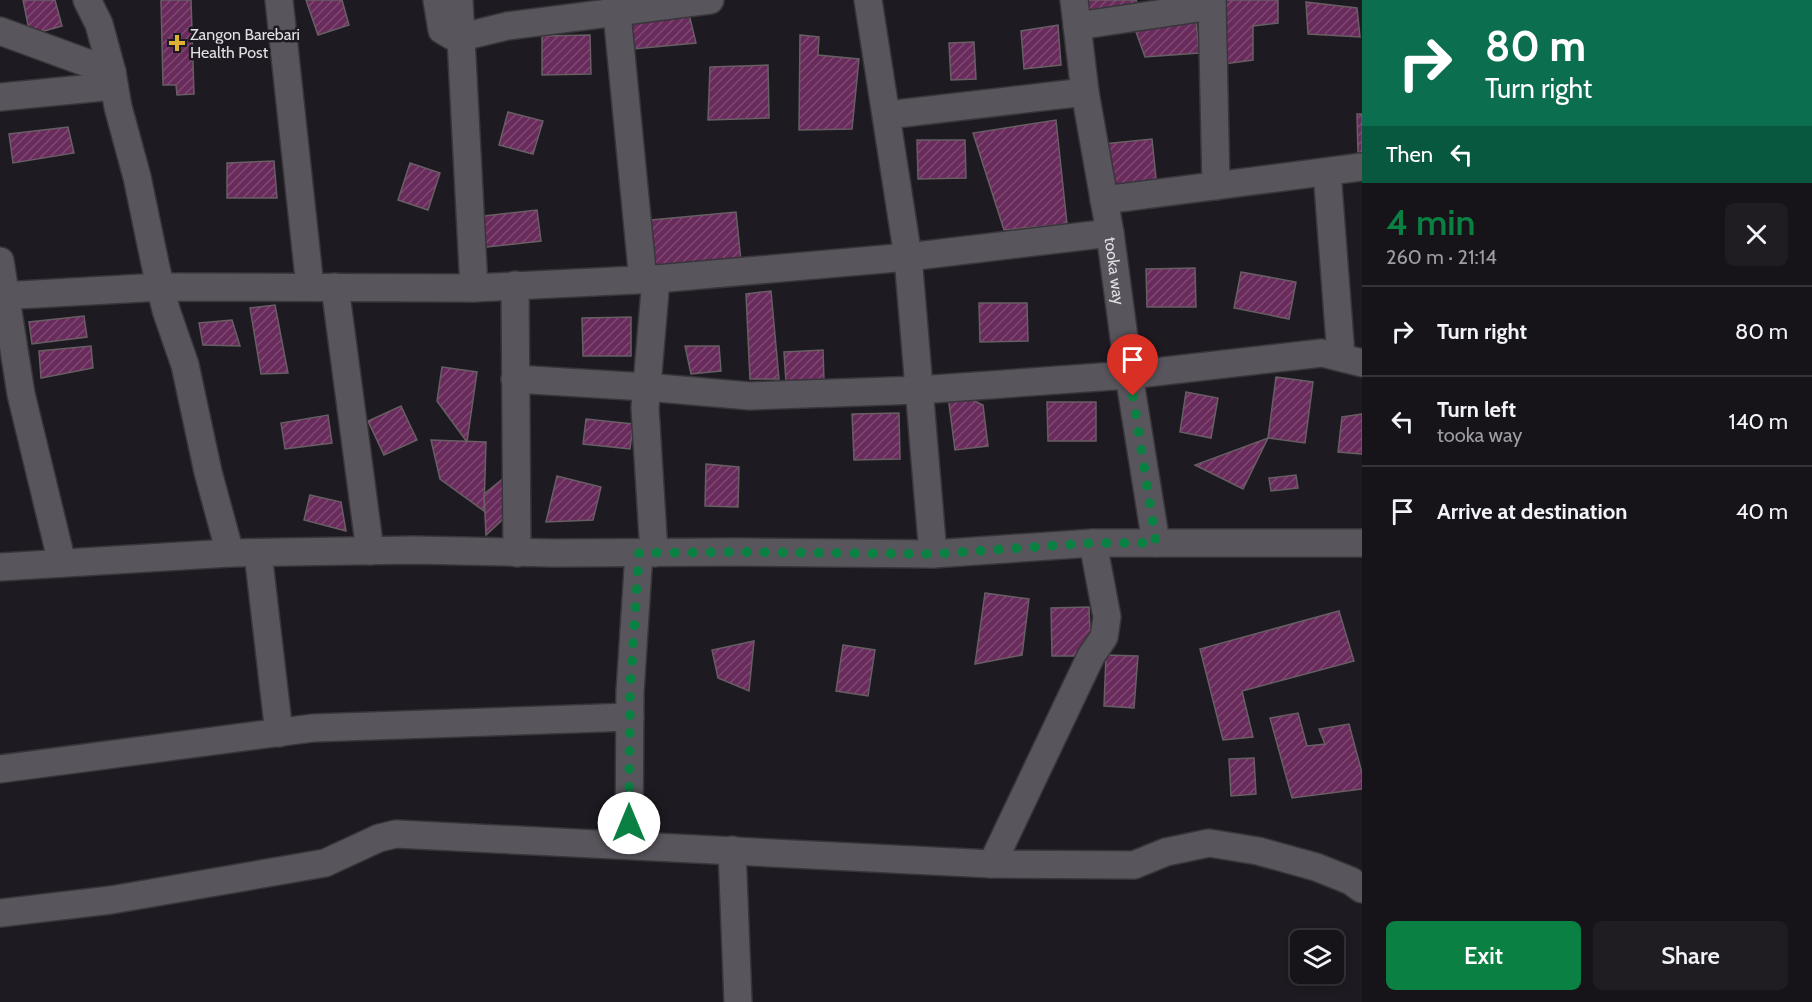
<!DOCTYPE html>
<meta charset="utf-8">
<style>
:root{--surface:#161419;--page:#1f1d22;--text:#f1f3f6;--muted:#9e9ea2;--line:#353338;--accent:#0b8043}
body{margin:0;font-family:Cabin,sans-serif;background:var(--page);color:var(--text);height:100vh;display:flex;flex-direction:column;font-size:22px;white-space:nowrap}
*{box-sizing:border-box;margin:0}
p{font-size:20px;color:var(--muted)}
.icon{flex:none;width:33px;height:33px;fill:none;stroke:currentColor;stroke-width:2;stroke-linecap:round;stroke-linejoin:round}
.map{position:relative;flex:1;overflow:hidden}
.panel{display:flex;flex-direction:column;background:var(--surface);width:450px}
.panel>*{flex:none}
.top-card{background:#0b6e4f;color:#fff;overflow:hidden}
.buttons{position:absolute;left:1290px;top:930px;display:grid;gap:12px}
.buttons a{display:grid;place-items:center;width:54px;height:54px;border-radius:9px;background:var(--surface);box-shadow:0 3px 9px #0003,0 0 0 2px var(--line);font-size:30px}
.pin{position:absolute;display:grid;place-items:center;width:51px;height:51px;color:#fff;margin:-62px -26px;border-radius:50% 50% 50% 0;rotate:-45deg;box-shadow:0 0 6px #0007}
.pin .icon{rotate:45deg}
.me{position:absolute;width:66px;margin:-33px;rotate:0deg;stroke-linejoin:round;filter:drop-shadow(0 0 4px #0008)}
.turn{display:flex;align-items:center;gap:21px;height:126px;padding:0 24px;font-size:27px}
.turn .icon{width:78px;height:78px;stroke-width:2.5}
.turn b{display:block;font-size:42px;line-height:51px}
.then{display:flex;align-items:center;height:57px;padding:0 24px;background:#0003;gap:12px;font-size:22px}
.round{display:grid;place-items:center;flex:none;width:63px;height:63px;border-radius:9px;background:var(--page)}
.headline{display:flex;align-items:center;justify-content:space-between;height:102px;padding:0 24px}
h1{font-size:36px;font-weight:600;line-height:45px;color:var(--accent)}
.cta{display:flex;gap:12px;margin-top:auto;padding:12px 24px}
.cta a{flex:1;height:69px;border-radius:9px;background:var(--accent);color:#fff;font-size:24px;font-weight:600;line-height:69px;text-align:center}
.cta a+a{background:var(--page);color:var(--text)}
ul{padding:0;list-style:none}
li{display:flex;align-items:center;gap:18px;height:90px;padding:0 24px;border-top:2px solid var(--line)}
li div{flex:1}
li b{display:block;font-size:22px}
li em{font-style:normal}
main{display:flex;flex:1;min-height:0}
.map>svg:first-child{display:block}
.building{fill:url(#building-hatch);stroke:#675f64;stroke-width:1.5}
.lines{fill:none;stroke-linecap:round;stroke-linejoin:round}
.minor-casing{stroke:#38363a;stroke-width:30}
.minor{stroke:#59555d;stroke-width:27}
.route{stroke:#0b8043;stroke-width:10;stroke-dasharray:0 18}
.poi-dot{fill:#ddb133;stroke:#1e1a21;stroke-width:2}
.labels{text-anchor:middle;stroke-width:5;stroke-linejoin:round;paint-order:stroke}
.poi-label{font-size:16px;fill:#e2dfe4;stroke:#1e1a21;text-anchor:start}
.street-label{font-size:16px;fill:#e2dfe4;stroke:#1e1a21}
</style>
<main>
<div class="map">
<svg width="1362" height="1002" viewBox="0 0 1362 1002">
<defs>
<pattern id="building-hatch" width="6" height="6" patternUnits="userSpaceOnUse" patternTransform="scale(1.5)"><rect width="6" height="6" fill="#692b5b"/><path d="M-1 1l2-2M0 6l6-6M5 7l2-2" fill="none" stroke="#7e4972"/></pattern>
</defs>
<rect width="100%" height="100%" fill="#1e1a21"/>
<!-- building -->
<g class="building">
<path d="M 23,0 L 55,0 L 62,26 L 30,35 Z"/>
<path d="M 161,0 L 191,0 L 194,94 L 177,95 L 176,85 L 163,85 Z"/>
<path d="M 306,0 L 342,0 L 349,25 L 318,35 Z"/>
<path d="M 1082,0 L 1136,0 L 1137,3 L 1083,11 Z"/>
<path d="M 1220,0 L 1278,0 L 1278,23 L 1253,26 L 1253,60 L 1224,64 Z"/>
<path d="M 1306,2 L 1357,8 L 1360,37 L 1308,34 Z"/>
<path d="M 689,14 L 696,43 L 633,49 L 626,22 Z"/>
<path d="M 1196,19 L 1199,53 L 1145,57 L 1135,29 Z"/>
<path d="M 1058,25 L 1061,65 L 1024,69 L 1021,31 Z"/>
<path d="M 590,35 L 591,74 L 542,75 L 542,36 Z"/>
<path d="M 800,35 L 819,37 L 818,55 L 859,59 L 852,129 L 799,130 Z"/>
<path d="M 974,42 L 976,79 L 951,80 L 949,43 Z"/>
<path d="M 768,65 L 769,118 L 708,120 L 710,67 Z"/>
<path d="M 508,112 L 543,121 L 533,154 L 499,145 Z"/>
<path d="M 1357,114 L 1362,114 L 1362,153 L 1358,153 Z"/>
<path d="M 1056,120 L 1067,224 L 1004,230 L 973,133 Z"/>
<path d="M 68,127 L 74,153 L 13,163 L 9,134 Z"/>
<path d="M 1152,139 L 1157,188 L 1109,193 L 1103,144 Z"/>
<path d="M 917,140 L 965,140 L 966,178 L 918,179 Z"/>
<path d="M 274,161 L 277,198 L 227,198 L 227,163 Z"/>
<path d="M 410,163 L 440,173 L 428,210 L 398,200 Z"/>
<path d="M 537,210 L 541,241 L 478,248 L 475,217 Z"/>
<path d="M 736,212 L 741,261 L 656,270 L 651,220 Z"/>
<path d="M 1195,268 L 1196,307 L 1147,307 L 1146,269 Z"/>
<path d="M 1241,272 L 1296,282 L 1289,319 L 1234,308 Z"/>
<path d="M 771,291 L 779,379 L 750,379 L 746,294 Z"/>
<path d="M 979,303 L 1027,303 L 1028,341 L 980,342 Z"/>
<path d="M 275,305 L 288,373 L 261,374 L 250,308 Z"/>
<path d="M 84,316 L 87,337 L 32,344 L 29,322 Z"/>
<path d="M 631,317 L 631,356 L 583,356 L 582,318 Z"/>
<path d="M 232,320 L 240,346 L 203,345 L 199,323 Z"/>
<path d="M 91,346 L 93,368 L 41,378 L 39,351 Z"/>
<path d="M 685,346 L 719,346 L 721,371 L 691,374 Z"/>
<path d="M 823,350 L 824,380 L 786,382 L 784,352 Z"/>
<path d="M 442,367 L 477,372 L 467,442 L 437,401 Z"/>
<path d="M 1276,377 L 1313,382 L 1305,443 L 1268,438 Z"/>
<path d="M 947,388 L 983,405 L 988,446 L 955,450 Z"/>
<path d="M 1186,392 L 1218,398 L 1211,438 L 1180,432 Z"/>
<path d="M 1047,402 L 1096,402 L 1096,441 L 1048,441 Z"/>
<path d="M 401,406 L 417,440 L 384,455 L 368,421 Z"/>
<path d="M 899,413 L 900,459 L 854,460 L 852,414 Z"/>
<path d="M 1362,414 L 1362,454 L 1338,452 L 1342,417 Z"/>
<path d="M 328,415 L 332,443 L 285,449 L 281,423 Z"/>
<path d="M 586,419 L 633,424 L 630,449 L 583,444 Z"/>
<path d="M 1268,438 L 1243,489 L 1195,465 Z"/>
<path d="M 431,440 L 486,442 L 484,511 L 440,479 Z"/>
<path d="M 706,464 L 739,467 L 738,507 L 705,506 Z"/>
<path d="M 516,468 L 516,507 L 486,535 L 484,494 Z"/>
<path d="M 1296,475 L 1298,488 L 1271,491 L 1269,478 Z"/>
<path d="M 557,476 L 601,487 L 593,520 L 546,522 Z"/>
<path d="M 310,495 L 341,502 L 346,531 L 304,520 Z"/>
<path d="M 985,593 L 1029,599 L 1022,655 L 975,664 Z"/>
<path d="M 1089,607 L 1091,656 L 1052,656 L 1051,608 Z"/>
<path d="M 1339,611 L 1354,661 L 1242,691 L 1253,737 L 1223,740 L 1200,649 Z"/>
<path d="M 754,641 L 749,691 L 718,678 L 712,650 Z"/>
<path d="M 843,645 L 875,650 L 868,696 L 836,691 Z"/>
<path d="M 1106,655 L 1138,656 L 1134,708 L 1104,706 Z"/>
<path d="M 1298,713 L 1307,746 L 1325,744 L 1319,729 L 1349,724 L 1362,773 L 1362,789 L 1292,798 L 1270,718 Z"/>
<path d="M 1254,758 L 1256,794 L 1231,796 L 1229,759 Z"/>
</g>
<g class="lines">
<!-- minor casing -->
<g class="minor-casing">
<g id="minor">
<path d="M 87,0 L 99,24 L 112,72 L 118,107 L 137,177 L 156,268 L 166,310 L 185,365 L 208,472 L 230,553"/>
<path d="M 279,0 L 310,287"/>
<path d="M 437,0 L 442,30 L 452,36 L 462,37 L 507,26 L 710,0"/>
<path d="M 459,0 L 474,288"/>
<path d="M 868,0 L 908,257 L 933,554"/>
<path id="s1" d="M 1074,0 L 1085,92 L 1110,233 L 1129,375 L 1156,543"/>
<path d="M 1212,0 L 1216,186"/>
<path d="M 617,13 L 643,280"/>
<path d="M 1077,26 L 1212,6"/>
<path d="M 0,31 L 112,72"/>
<path d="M 0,97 L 114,86"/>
<path d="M 887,115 L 1085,92"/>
<path d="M 1327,172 L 1341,356"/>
<path d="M 1104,200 L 1362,167"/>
<path d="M 0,261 L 21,394 L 62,563"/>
<path d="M 515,285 L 517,553"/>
<path d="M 335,287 L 370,551"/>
<path d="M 0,296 L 161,287 L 474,288 L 656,279 L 908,257 L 1110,233"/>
<path d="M 515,379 L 646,387 L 750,396 L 919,390 L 1129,375 L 1322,353 L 1362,363"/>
<path d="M 258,553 L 279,733"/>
<path d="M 654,553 L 645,408 L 656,279"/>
<path d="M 0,567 L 230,553 L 414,550 L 554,553 L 736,552 L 933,554 L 1093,543 L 1362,543"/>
<path d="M 0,769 L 313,728 L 630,717"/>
<path d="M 629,845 L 630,692 L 639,553"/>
<path d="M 732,850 L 738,1002"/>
<path d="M 992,864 L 1091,656 L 1104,637 L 1107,617 L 1093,543"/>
<path d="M 0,913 L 111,900 L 325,863 L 379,838 L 396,834 L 992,864 L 1134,865 L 1166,852 L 1209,843 L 1258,851 L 1316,867 L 1351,881 L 1362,889"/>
</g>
</g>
<!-- minor -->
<use href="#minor" class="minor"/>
</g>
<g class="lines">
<!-- route -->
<path class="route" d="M 629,823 L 630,692 L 639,553 L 736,552 L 933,554 L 1093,543 L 1156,543 L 1133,396"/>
</g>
<!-- markers -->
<path class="poi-dot" d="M174 34h6v6h6v6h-6v6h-6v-6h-6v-6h6z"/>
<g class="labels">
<!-- poi labels -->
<g class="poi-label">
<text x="190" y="40">Zangon Barebari<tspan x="190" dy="18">Health Post</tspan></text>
</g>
<!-- street labels -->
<g class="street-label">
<text dy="6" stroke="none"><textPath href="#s1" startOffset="274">tooka way</textPath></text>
</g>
</g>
</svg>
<div class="buttons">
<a><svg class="icon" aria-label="layers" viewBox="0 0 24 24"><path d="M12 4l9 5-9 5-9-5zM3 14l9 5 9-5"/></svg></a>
</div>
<div class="pin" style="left:1133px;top:396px;background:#d93025"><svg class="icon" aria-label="arrive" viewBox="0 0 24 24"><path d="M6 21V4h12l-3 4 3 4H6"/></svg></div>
<svg class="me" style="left:629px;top:823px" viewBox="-20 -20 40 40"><circle r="19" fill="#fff"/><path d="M0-13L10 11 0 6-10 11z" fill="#0b8043"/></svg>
</div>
<section class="panel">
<div class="top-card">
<div class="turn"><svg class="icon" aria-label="right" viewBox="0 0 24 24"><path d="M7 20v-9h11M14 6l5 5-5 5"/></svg><div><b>80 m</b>Turn right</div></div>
<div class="then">Then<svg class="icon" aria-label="left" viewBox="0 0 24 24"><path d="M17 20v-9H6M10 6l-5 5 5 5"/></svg></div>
</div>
<div class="headline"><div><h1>4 min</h1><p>260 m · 21:14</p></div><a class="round"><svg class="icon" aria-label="close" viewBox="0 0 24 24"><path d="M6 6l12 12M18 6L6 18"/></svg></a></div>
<ul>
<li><svg class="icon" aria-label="right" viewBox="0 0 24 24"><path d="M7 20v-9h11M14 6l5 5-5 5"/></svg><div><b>Turn right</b></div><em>80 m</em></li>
<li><svg class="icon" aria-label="left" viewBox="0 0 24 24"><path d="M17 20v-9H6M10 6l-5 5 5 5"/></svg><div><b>Turn left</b><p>tooka way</p></div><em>140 m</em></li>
<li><svg class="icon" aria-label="arrive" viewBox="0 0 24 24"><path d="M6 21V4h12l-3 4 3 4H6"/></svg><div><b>Arrive at destination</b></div><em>40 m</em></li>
</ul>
<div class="cta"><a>Exit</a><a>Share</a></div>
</section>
</main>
